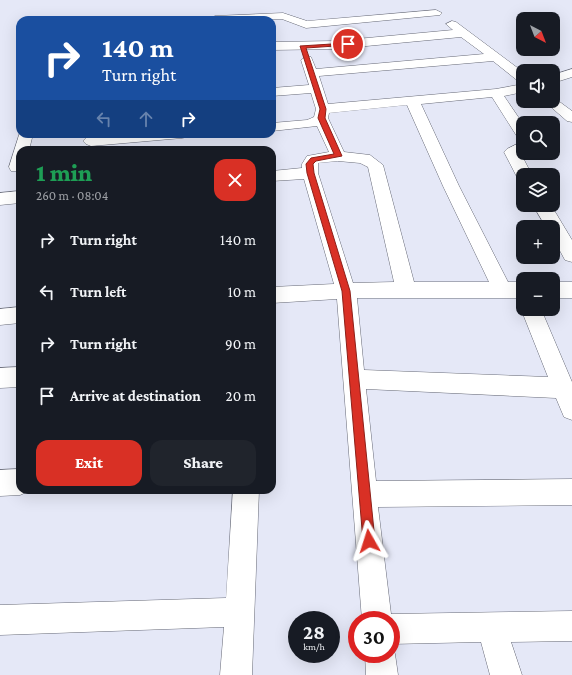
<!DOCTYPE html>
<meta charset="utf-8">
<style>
:root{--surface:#171b24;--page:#20242c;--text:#f1f3f6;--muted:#9ea1a6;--accent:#d93025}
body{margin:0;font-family:"Crimson Pro",serif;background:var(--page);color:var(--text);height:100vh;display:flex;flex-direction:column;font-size:15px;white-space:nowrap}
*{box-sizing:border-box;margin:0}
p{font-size:13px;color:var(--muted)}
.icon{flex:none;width:22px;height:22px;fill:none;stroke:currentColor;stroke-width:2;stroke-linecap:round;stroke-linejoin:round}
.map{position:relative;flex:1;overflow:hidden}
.panel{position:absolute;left:16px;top:146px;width:260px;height:348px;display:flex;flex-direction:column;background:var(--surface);border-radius:12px;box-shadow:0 4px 16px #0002}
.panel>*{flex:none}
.top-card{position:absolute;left:16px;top:16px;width:260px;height:122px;border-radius:12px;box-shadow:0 4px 16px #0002;background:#1a4fa0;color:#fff;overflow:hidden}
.needle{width:26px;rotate:138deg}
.controls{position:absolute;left:516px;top:12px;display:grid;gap:8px}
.controls a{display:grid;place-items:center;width:44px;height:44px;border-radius:8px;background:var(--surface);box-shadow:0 4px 16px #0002;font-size:20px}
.speed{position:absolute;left:288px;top:611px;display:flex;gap:8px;font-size:20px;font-weight:700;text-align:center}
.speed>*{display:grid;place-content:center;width:52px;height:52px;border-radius:50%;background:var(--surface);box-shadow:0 4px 16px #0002;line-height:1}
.speed small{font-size:10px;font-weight:400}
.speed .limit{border:6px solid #d22;background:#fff;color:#111}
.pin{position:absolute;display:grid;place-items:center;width:34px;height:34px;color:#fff;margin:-17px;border:2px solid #fff;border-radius:50%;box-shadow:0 1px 4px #0007}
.me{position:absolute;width:44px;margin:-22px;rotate:354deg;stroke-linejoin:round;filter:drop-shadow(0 0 3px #0008)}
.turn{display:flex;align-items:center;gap:14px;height:84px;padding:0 20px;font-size:18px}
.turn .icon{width:52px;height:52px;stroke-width:2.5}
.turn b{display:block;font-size:28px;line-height:34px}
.lanes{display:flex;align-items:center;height:38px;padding:0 20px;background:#0003;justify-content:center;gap:20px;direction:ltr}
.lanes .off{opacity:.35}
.round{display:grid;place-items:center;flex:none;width:42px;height:42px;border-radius:12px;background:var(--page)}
.headline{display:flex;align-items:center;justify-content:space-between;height:68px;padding:0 20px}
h1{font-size:24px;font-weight:800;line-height:30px;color:#1e9e55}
.primary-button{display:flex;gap:8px;margin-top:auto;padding:8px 20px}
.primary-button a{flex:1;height:46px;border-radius:12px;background:var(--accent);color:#fff;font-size:16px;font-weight:800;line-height:46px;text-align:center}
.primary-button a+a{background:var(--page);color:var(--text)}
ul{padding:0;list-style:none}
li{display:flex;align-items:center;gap:12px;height:52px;padding:0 20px}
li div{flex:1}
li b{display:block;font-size:15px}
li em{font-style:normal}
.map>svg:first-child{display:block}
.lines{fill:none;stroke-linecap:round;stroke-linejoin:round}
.street-casing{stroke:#676a77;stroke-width:1}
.street{fill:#fff;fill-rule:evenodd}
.route{fill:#d93025;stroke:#8d1f18}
</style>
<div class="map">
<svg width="572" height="675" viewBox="0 0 572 675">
<rect width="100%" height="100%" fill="#e5e8f7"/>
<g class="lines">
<!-- street casing -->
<g class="street-casing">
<g id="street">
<path d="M 436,10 L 442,13 L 440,15 L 306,28 L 282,19 L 209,19 L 215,16 L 283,13 L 307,21 Z"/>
<path d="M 452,21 L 456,22 L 523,72 L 523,82 L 518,81 L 493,61 L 319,76 L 328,104 L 496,89 L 523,84 L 523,92 L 504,96 L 523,124 L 523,139 L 518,138 L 492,97 L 421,104 L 459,186 L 508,282 L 523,282 L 523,298 L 357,298 L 364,370 L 548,377 L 521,309 L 523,305 L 523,309 L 541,309 L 572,382 L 572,420 L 564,417 L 556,398 L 366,389 L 376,481 L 572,479 L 572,505 L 378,507 L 391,614 L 572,611 L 572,641 L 511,642 L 522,675 L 490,675 L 481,642 L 391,644 L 395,654 L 398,675 L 366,675 L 365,654 L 391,654 L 391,620 L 362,620 L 337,299 L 272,303 L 272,287 L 334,284 L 304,179 L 272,181 L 272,171 L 302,168 L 302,164 L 307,156 L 329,152 L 317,126 L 272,131 L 272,123 L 307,120 L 314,117 L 316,109 L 311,93 L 272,96 L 272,88 L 309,85 L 301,60 L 307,56 L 311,57 L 316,69 L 484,54 L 461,37 L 335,49 L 272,50 L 272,42 L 335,41 L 453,30 L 446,24 ZM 407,105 L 443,186 L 489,282 L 414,282 L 383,165 L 370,155 L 344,152 L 328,118 L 329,113 ZM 338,161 L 360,163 L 368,167 L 394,282 L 353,283 L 318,173 L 318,163 Z"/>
<path d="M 572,69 L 572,77 L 553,83 L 553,75 Z"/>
<path d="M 553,97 L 572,111 L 572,122 L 567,121 L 544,101 L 553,101 Z"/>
<path d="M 20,132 L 20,134 L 33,134 L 29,150 L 20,150 L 20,171 L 11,171 L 9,167 Z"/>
<path d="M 123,134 L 189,134 L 187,137 L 182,138 L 91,146 L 86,144 L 83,141 L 86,138 Z"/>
<path d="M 523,141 L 523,152 L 521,154 L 532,175 L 523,175 L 523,180 L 518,179 L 504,152 L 507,149 Z"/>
<path d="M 20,191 L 20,203 L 0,205 L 0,193 Z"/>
<path d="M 533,205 L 551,205 L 572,240 L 572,262 L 565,260 L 553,238 L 553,227 L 546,227 Z"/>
<rect x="553" y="282" width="19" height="16"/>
<path d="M 20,307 L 20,323 L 0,325 L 0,309 Z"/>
<path d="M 20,367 L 20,387 L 0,388 L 0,368 Z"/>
<path d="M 20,469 L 20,490 L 29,491 L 20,495 L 0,496 L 0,470 Z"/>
<path d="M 233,490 L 259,490 L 252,675 L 220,675 L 224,627 L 0,635 L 0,605 L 226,598 Z"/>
</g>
</g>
<!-- street -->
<use href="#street" class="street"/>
</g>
<!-- route -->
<path class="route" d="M 348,43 L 350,45 L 306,48 L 326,109 L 325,118 L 342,156 L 316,161 L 313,164 L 314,173 L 350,291 L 375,541 L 373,545 L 369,547 L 365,545 L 363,541 L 342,291 L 307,173 L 306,164 L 311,158 L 334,154 L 318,118 L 320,109 L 300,46 Z"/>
</svg>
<div class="controls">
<a><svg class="needle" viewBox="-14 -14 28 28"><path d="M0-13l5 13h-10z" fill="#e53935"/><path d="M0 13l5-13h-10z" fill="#9ea1a6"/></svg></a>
<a><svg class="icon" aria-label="sound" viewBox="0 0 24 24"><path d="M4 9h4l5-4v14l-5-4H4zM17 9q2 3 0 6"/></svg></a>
<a><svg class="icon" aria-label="search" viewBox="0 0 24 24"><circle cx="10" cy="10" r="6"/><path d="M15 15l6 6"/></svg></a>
<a><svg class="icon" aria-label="layers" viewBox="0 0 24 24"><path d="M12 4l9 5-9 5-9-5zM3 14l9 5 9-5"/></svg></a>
<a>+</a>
<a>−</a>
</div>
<div class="speed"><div>28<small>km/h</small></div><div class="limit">30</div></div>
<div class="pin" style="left:348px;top:44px;background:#d93025"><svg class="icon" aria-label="arrive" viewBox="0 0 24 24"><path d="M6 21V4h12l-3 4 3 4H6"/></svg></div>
<svg class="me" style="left:369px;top:541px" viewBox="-20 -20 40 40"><path d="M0-17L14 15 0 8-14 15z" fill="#d93025" stroke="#fff" stroke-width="4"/></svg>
<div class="top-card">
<div class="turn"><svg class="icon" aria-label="right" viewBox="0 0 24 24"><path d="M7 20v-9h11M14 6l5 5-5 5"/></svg><div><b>140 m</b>Turn right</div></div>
<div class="lanes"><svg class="icon off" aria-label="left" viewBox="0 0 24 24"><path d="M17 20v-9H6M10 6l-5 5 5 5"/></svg><svg class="icon off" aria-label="ahead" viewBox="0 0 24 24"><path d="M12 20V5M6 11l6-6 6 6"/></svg><svg class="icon" aria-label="right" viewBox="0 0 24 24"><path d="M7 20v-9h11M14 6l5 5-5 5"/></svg></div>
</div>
<section class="panel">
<div class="headline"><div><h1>1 min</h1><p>260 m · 08:04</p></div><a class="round" style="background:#d93025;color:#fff"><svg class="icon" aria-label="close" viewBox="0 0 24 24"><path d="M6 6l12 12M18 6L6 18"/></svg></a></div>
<ul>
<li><svg class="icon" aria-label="right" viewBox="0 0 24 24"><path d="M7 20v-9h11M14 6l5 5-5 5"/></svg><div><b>Turn right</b></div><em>140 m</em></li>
<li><svg class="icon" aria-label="left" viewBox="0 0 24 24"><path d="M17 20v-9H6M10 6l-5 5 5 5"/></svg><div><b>Turn left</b></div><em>10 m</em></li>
<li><svg class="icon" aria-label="right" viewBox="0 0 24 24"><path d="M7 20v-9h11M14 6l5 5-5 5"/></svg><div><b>Turn right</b></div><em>90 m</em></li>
<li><svg class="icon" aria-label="arrive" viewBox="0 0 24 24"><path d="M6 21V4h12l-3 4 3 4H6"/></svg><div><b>Arrive at destination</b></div><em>20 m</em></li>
</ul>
<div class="primary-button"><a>Exit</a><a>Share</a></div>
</section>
</div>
